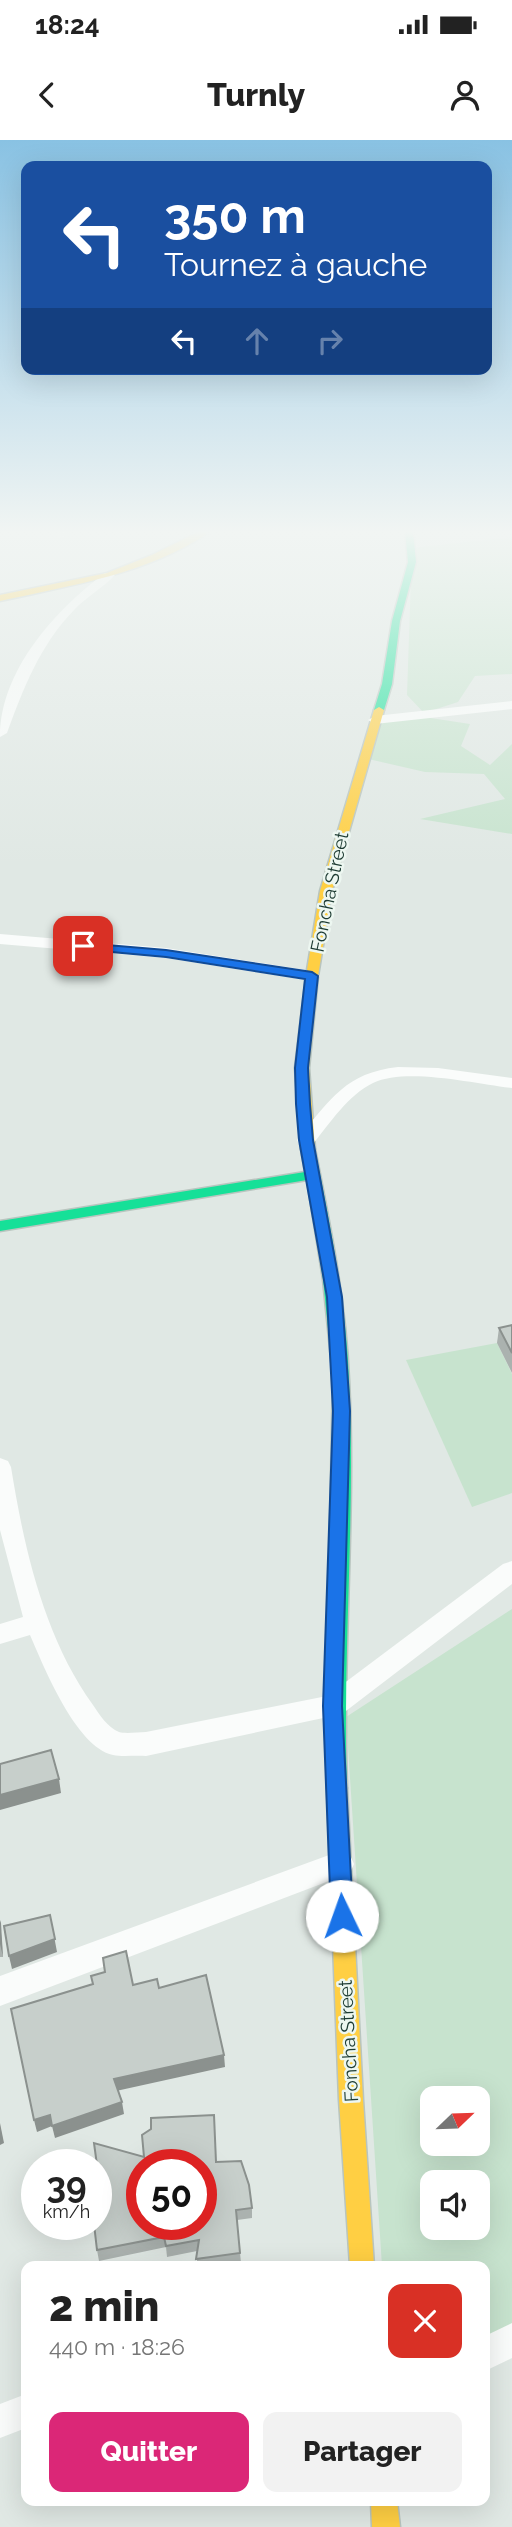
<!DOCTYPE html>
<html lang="fr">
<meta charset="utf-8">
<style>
:root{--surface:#fff;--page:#f2f2f2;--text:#222;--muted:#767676;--accent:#db2777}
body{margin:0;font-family:Raleway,sans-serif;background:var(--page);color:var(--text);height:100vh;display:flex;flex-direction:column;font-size:26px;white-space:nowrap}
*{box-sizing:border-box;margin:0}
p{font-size:23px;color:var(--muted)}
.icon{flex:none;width:38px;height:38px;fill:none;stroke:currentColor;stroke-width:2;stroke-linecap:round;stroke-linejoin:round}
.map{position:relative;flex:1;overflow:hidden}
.drawer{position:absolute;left:21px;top:2121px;width:469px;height:245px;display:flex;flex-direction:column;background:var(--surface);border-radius:14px;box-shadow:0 7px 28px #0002}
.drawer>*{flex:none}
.guide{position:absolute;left:21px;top:21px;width:471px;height:214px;border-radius:14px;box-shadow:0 7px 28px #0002;background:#1a4fa0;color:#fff;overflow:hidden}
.needle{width:46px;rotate:67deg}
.fabs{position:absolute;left:420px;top:1946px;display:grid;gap:14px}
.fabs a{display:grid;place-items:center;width:70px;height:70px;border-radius:14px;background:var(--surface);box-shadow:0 7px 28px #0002;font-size:35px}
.speed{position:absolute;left:21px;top:2009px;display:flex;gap:14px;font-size:35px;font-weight:700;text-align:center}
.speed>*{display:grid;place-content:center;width:91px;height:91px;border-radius:50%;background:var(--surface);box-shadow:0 7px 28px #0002;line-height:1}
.speed small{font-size:18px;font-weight:400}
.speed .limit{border:10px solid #d22;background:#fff;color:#111}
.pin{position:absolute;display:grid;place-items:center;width:60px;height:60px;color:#fff;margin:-30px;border-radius:14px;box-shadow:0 4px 10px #0006}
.me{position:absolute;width:77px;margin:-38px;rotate:357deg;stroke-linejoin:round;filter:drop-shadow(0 0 5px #0008)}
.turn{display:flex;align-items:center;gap:24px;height:147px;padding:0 28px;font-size:32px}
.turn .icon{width:91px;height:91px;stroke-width:2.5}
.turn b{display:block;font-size:49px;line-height:60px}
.lanes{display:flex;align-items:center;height:66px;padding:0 28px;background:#0003;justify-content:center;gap:35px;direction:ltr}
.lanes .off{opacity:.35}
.round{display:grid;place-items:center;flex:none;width:74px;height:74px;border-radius:14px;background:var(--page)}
.head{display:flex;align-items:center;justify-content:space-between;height:119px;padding:0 28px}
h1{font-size:42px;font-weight:800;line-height:52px}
.action{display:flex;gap:14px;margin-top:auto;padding:14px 28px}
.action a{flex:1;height:80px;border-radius:14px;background:var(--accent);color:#fff;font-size:28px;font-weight:800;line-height:80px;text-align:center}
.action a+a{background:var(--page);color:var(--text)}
.status{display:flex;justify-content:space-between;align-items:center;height:49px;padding:0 35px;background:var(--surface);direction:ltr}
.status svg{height:19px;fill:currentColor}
header{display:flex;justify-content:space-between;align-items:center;height:91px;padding:0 28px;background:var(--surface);font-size:32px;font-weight:800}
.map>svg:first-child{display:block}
.green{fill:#c7e3ce;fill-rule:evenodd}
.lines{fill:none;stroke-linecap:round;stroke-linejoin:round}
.fast-casing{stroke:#b9c5bf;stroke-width:3}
.slow-casing{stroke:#b9c5bf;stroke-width:3}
.street{fill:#fafcfb;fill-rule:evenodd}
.fast{fill:#16e098;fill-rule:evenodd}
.slow{fill:#ffcf43;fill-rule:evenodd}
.wall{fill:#abb2af}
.shaded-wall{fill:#8b918e}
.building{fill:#c7cfcb;stroke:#8b918e;stroke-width:2;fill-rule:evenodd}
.route{fill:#1a73e8;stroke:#114b97;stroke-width:2}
.labels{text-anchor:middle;stroke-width:5;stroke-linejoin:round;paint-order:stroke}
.street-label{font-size:19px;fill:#1d3b32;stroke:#edf7f1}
</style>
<div class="status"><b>18:24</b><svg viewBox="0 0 49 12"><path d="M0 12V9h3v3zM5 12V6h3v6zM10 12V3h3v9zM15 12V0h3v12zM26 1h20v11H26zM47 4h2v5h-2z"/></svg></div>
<header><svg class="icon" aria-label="back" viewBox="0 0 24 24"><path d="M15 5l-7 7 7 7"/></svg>Turnly<svg class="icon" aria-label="person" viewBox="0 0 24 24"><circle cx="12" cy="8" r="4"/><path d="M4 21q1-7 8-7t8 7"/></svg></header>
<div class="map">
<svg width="512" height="2387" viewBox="0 0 512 2387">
<rect width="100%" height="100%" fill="#e0e8e4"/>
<!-- green -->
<g class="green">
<path d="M 512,397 L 512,534 L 475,536 L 458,562 L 424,573 L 407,555 L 412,408 Z"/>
<path d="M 411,575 L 470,584 L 461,606 L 490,625 L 512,604 L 512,694 L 420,679 L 505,659 L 484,634 L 425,632 L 364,618 L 375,580 Z"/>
<path d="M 497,1203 L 512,1234 L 512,1353 L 472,1367 L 406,1220 Z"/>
<path d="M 512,1469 L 512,2185 L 485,2199 L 485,2126 L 382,2126 L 346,1577 ZM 432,1958 L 478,1958 L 478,2004 L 432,2004 ZM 432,2042 L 478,2042 L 478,2088 L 432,2088 Z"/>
</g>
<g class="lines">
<!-- fast casing -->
<g class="fast-casing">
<g id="fast">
<path d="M 405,391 L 413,391 L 416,422 L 400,481 L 392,544 L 384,570 L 379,573 L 374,570 L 382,544 L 392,481 L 408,422 Z"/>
<path d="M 308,1005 L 315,1009 C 330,1085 346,1162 349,1240 C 356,1376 342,1512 347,1648 L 344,1654 L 337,1657 L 330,1654 L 327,1648 L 326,1601 L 333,1238 L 323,1139 L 307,1040 L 0,1091 L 0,1081 L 305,1032 L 301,1009 Z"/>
</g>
</g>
<!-- slow casing -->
<g class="slow-casing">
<g id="slow">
<path d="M 200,391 L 211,391 C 149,434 72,445 0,461 L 0,455 L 107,433 L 152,415 Z"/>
<path d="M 379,567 L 384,570 L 332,751 L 318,836 L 309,928 L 315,1009 L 308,1013 L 301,1009 L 295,928 L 306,836 L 320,751 L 374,570 Z"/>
<path d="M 337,1639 L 344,1642 L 347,1648 L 363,1960 L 374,2126 L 350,2126 L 339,1960 L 327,1648 L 330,1642 Z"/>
<path d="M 371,2361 L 397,2361 L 400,2387 L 372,2387 Z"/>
</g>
</g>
<!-- street -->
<g class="street">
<path d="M 60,391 L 74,391 L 62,398 L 57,395 Z"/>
<path d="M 105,433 L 115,435 C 103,448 86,457 74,470 C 40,505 23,549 7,593 L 0,597 C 0,531 55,470 105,433 Z"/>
<path d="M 512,561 L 512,569 L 375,584 L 368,580 L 375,576 Z"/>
<path d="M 0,794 L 166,808 L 312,831 L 320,836 L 312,841 L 166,818 L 0,804 Z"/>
<path d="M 398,927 L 438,928 L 512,938 L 512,948 C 475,944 407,927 373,943 C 348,955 330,983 313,1004 L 299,1004 L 297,1000 L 299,996 C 332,959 345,933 398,927 Z"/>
<path d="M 0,1318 L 8,1321 L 11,1327 C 24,1408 44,1497 93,1565 C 99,1574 108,1588 119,1592 C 126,1594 138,1592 146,1592 L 327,1556 L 503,1424 L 512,1421 L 512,1444 L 342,1574 L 146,1616 C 135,1615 123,1617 113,1615 C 76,1607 44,1527 30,1495 L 0,1504 L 0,1484 L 23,1477 L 0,1390 Z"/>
<path d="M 340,1711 L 350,1715 L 354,1724 L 350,1733 L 0,1866 L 0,1836 Z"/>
<path d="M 512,2183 L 512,2218 L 485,2231 L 485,2196 Z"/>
<path d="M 26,2254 L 26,2288 L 0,2298 L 0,2264 Z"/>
</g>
<!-- fast -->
<use href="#fast" class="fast"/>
<!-- slow -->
<use href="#slow" class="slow"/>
</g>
<!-- wall -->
<g class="wall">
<path d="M 512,1185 L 512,1233 L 497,1203 L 499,1188 Z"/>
<path d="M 0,1780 L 3,1817 L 0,1817 Z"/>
<path d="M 144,2017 L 216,2022 L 252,2068 L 252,2078 L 237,2080 L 241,2123 L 218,2126 L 197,2126 L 197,2111 L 167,2117 L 166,2107 L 99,2121 L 97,2110 Z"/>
</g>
<!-- shaded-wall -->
<g class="shaded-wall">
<path d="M 59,1639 L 61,1653 L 0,1670 L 0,1655 Z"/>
<path d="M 50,1775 L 57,1812 L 12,1829 L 9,1816 Z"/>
<path d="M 0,1780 L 1,1783 L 3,1817 L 0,1804 Z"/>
<path d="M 224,1915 L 225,1927 L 116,1951 L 114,1939 Z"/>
<path d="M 122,1962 L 124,1974 L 55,1998 L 52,1986 L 37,1992 L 34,1980 L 50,1975 Z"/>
<path d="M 0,1983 L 4,2003 L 0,2005 Z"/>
</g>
<!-- building -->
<g class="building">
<path d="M 512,1185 L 512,1213 L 499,1188 Z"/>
<path d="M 51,1610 L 59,1639 L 0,1655 L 0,1624 Z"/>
<path d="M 50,1775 L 55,1799 L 9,1816 L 4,1786 Z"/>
<path d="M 126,1811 L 133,1845 L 157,1839 L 159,1848 L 206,1835 L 224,1915 L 114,1939 L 122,1962 L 52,1986 L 50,1975 L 34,1980 L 11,1869 L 93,1844 L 91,1836 L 105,1832 L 103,1818 Z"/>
<path d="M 214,1975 L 216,2022 L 241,2021 L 249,2045 L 252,2068 L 236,2070 L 240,2113 L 196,2119 L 199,2100 L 166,2106 L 164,2097 L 97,2110 L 94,2084 L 96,2084 L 97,2025 L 94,2003 L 144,2017 L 142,1995 L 151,1989 L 151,1978 ZM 142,2025 L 201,2025 L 201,2084 L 142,2084 Z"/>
</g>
<!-- sky -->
<linearGradient id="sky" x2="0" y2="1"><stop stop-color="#89c2e3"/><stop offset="0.54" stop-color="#f1f5f3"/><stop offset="1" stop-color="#f1f5f3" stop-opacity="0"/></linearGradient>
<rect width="512" height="726" fill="url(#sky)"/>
<!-- route -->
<path class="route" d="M 83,803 L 166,810 L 312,832 L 318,836 L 308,928 L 310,964 L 313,1000 L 342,1157 L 350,1271 L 342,1566 L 353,1776 L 350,1784 L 342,1787 L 335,1784 L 331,1776 L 323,1566 L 333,1271 L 327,1157 L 299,1000 L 296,964 L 295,928 L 305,839 L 166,817 L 79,809 L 79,804 Z"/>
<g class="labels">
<!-- street labels -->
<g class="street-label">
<text transform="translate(329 752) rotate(-78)" y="7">Foncha Street</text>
<text transform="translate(348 1901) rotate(-93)" y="7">Foncha Street</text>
</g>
</g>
</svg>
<div class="fabs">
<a><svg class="needle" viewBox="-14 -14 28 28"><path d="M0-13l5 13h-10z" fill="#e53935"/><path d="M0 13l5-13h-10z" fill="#767676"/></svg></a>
<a><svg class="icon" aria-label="sound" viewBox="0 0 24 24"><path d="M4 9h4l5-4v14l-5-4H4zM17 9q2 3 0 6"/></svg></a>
</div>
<div class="speed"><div>39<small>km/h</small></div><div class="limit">50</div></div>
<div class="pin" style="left:83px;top:806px;background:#d93025"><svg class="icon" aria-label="arrive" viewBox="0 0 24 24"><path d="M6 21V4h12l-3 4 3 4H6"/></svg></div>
<svg class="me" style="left:342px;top:1776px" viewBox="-20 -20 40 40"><circle r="19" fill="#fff"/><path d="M0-13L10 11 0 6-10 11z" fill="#1a73e8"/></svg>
<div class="guide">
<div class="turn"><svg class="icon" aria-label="left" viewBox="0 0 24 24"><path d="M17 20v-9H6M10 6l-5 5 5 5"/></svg><div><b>350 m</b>Tournez à gauche</div></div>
<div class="lanes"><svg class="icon" aria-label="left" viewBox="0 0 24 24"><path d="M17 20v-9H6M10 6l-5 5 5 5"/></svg><svg class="icon off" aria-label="ahead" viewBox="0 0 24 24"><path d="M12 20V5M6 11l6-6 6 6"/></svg><svg class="icon off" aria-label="right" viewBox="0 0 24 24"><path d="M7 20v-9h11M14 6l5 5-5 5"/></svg></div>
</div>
<section class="drawer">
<div class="head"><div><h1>2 min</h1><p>440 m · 18:26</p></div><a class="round" style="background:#d93025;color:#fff"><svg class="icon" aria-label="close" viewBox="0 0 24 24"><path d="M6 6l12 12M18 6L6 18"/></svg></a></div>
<div class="action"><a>Quitter</a><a>Partager</a></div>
</section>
</div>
